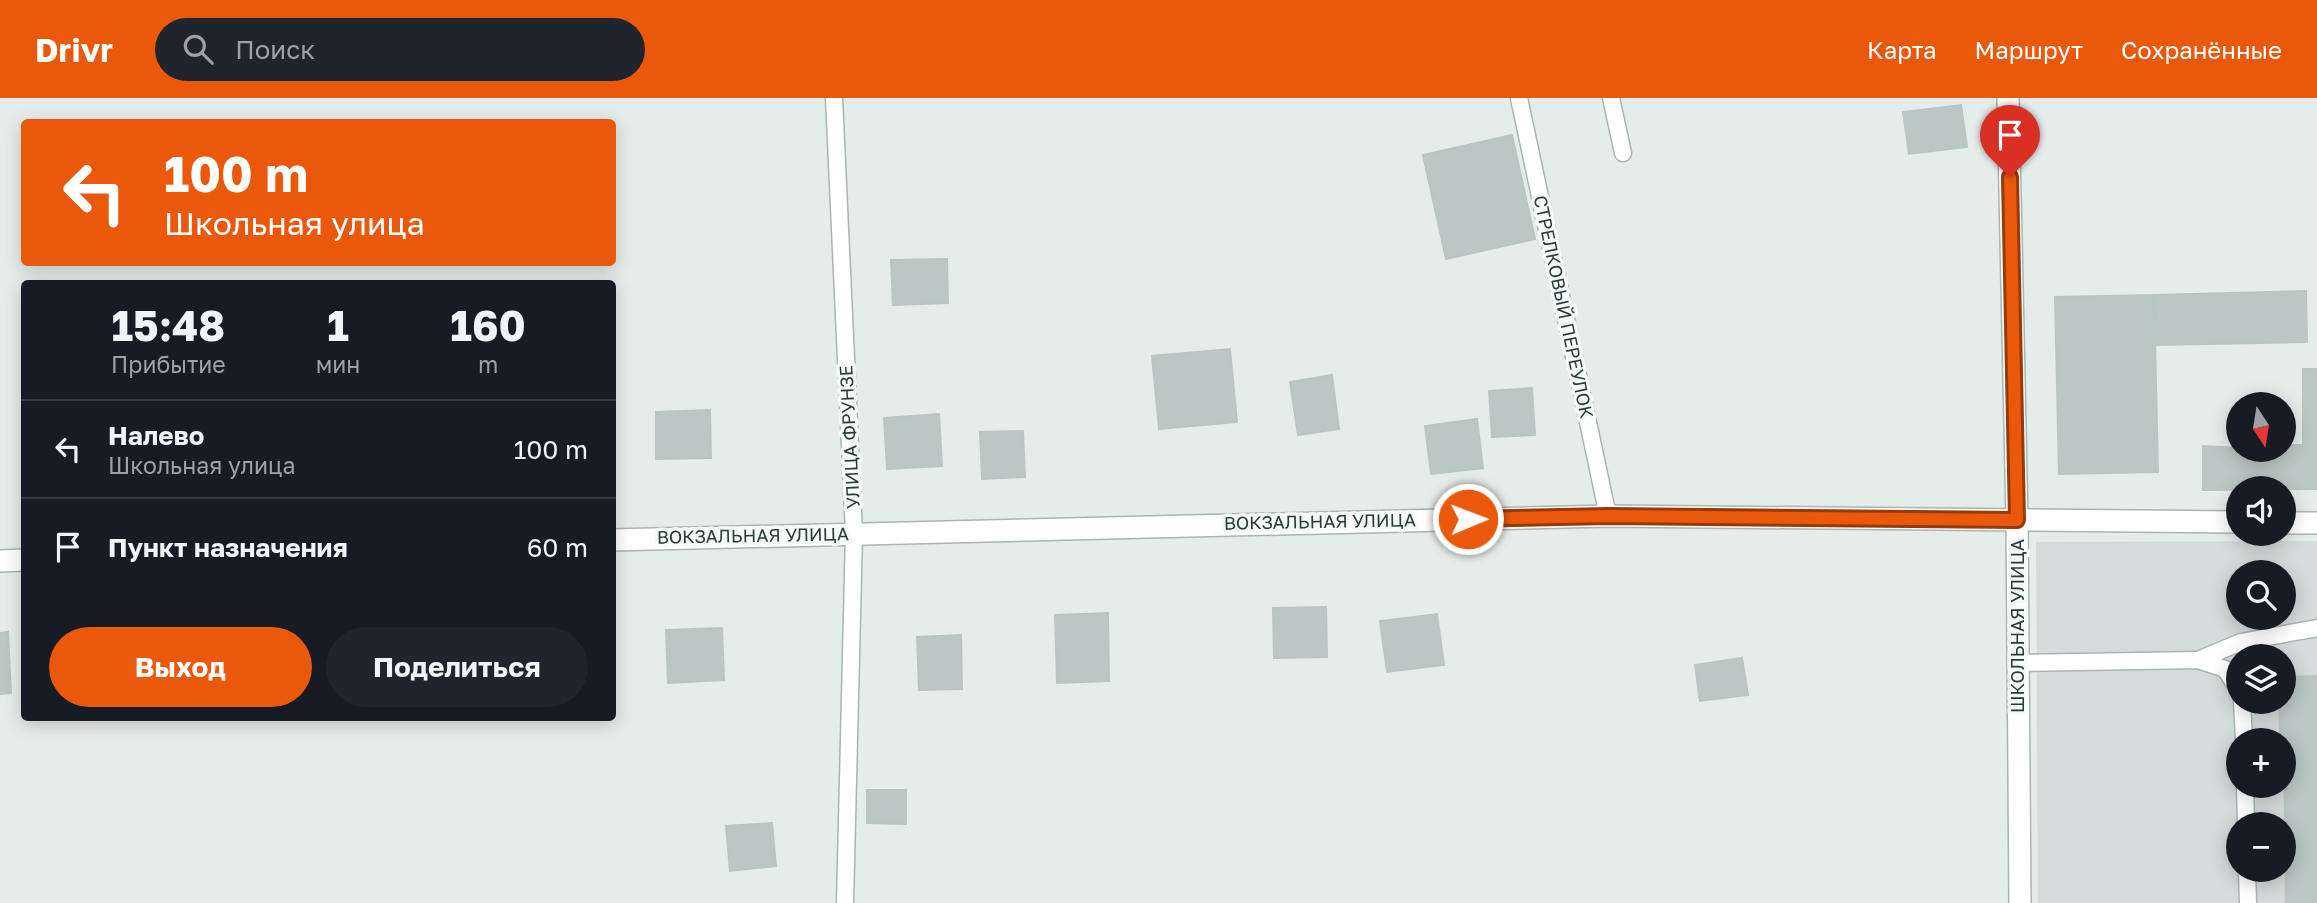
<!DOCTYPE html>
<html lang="ru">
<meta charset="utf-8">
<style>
:root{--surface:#171b24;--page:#20242c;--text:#f1f3f6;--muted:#9ea1a6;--line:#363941;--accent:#ea580c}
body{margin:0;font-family:"Golos Text",sans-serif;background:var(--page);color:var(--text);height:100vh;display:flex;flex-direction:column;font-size:26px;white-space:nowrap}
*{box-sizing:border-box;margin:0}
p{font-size:23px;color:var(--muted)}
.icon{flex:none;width:38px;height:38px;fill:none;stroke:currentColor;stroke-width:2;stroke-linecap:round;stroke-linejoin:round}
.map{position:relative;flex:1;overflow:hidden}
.details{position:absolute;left:21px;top:182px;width:595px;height:441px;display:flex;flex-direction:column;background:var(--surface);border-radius:7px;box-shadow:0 4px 18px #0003}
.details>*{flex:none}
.hud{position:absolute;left:21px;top:21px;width:595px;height:147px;border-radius:7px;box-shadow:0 4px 18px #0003;background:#ea580c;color:#fff;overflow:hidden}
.needle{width:46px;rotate:168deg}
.controls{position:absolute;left:2226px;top:294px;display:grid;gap:14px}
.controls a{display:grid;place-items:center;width:70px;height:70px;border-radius:50%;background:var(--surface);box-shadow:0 4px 18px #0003;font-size:35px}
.pin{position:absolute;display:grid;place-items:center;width:60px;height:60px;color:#fff;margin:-72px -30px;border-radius:50% 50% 50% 0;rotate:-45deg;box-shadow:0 0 7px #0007}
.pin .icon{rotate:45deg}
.me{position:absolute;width:77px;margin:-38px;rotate:89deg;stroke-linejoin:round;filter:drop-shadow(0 0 5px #0008)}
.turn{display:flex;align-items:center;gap:24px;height:147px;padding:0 28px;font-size:32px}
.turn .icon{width:91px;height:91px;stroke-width:2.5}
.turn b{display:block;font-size:49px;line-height:60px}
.eta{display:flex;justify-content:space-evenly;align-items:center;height:119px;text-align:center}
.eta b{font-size:42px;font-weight:700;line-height:49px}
.primary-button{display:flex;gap:14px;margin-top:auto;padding:14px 28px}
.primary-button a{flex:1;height:80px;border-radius:42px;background:var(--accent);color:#fff;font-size:28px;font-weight:700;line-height:80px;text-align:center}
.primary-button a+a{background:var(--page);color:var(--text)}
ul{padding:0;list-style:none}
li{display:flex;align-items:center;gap:21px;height:98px;padding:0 28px;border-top:2px solid var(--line)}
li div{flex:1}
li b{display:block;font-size:26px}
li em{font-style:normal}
header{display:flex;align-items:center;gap:42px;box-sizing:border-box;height:98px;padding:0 35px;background:var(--accent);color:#fff}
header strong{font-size:33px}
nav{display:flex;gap:38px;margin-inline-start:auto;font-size:24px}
.search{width:490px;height:63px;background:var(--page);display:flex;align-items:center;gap:18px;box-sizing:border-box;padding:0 24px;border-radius:38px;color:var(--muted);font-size:26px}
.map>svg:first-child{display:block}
.built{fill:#d3dcda;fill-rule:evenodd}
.building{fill:#bbc7c4;stroke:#b8c6c2;stroke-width:2}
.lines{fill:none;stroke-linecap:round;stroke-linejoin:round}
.lane-casing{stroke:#a8b5b2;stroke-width:19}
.street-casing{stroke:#a8b5b2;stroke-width:24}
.lane{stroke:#fff;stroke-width:16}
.street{stroke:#fff;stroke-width:21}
.route-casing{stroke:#983908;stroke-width:18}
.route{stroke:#ea580c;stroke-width:12}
.labels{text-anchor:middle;stroke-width:7;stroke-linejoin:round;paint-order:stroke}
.street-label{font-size:18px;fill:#263d3a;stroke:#f5f9f8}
</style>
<header>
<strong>Drivr</strong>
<div class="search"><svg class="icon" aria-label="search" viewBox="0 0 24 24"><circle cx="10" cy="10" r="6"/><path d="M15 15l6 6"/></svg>Поиск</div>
<nav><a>Карта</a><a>Маршрут</a><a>Сохранённые</a></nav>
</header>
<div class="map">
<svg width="2317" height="805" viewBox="0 0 2317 805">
<rect width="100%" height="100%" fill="#e5edeb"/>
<!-- built -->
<path class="built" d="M 2317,443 L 2317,805 L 2038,805 L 2036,444 ZM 2238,474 L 2284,474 L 2284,520 L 2238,520 ZM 2238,558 L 2284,558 L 2284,604 L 2238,604 ZM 2238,642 L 2284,642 L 2284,688 L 2238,688 ZM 2238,726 L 2284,726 L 2284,772 L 2238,772 Z"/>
<!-- building -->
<g class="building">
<path d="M 1961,7 L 1967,49 L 1909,56 L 1903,14 Z"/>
<path d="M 1512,37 L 1535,141 L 1446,161 L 1423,57 Z"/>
<path d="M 947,161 L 948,205 L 893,207 L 891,162 Z"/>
<path d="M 2306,193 L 2307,244 L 2155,247 L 2154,197 Z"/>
<path d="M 2154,197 L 2158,374 L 2059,376 L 2055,199 Z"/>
<path d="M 1230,251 L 1237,324 L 1159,331 L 1152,258 Z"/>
<path d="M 2303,271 L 2317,271 L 2317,391 L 2203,392 L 2203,348 L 2284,352 L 2284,347 L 2303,347 Z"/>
<path d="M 1332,277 L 1339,331 L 1298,337 L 1290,284 Z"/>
<path d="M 1532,290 L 1535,337 L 1492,339 L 1489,293 Z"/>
<path d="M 710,312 L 711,360 L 656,361 L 656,314 Z"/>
<path d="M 939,316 L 942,368 L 887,371 L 884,320 Z"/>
<path d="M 1477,321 L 1483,370 L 1431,376 L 1425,328 Z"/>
<path d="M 1023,333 L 1025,379 L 982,381 L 980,334 Z"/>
<path d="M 1326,509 L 1327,559 L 1274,560 L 1273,510 Z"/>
<path d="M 1108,515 L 1109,583 L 1057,585 L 1055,517 Z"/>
<path d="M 1437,516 L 1444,567 L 1387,574 L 1380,523 Z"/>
<path d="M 722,530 L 724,582 L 668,585 L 666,532 Z"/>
<path d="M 8,534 L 11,595 L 0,596 L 0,535 Z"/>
<path d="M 961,537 L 962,591 L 919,592 L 917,539 Z"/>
<path d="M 1742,560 L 1748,597 L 1700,603 L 1695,567 Z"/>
<path d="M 2317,578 L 2317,805 L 2286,805 L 2284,642 L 2280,642 L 2279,604 L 2284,604 L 2284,579 Z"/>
<path d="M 867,692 L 906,692 L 906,726 L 867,725 Z"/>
<path d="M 772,725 L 776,768 L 730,773 L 726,728 Z"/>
</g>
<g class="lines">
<!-- lane casing -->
<g class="lane-casing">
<g id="lane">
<path d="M 834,0 L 854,435 L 845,805"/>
<path d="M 1519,0 L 1608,418"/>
<path d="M 1611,0 L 1623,55"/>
<path d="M 2198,562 L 2241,544 L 2317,530"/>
<path d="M 2018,565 L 2198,562 L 2225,571 L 2238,591"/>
<path d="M 2242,604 L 2244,642"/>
<path d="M 2245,688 L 2246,726"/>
<path d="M 2247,772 L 2248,805"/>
</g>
</g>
<!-- street casing -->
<g class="street-casing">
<g id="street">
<path d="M 2008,0 L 2017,422 L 2020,805"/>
<path d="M 2284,425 L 2317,425"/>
<path d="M 612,442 L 1608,418 L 2238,424"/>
<path d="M 0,463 L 24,462"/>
</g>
</g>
<!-- lane -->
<use href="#lane" class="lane"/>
<!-- street -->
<use href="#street" class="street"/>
</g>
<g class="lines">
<!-- route casing -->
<g class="route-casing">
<path id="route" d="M 1468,421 L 1608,418 L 2017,422 L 2010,79"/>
</g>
<!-- route -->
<use href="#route" class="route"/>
</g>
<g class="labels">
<!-- street labels -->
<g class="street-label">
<text transform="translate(1563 209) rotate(78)" y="6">СТРЕЛКОВЫЙ ПЕРЕУЛОК</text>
<text transform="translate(850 339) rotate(-93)" y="6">УЛИЦА ФРУНЗЕ</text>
<text transform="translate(1320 424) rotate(-1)" y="6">ВОКЗАЛЬНАЯ УЛИЦА</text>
<text transform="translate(753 438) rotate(-1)" y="6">ВОКЗАЛЬНАЯ УЛИЦА</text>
<text transform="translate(2018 528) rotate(-90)" y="6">ШКОЛЬНАЯ УЛИЦА</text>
</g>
</g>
</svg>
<div class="controls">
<a><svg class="needle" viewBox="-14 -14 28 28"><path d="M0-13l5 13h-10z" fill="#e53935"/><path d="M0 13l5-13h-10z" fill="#9ea1a6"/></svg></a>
<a><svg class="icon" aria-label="sound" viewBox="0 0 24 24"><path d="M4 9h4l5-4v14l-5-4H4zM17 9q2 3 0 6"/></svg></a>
<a><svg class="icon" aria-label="search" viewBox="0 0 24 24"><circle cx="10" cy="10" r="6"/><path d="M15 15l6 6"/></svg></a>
<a><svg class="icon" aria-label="layers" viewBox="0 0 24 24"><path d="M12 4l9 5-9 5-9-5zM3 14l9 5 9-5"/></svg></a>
<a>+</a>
<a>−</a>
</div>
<div class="pin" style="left:2010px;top:79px;background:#d93025"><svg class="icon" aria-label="arrive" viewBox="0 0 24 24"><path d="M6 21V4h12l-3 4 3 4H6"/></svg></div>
<svg class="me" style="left:1468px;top:421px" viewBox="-20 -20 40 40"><circle r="17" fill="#ea580c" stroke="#fff" stroke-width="3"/><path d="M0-11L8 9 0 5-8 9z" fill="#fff"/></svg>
<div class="hud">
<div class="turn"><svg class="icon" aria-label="left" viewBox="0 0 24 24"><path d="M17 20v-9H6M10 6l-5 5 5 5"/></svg><div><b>100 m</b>Школьная улица</div></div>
</div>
<section class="details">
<div class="eta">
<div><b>15:48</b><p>Прибытие</p></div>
<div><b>1</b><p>мин</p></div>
<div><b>160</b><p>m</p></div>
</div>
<ul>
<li><svg class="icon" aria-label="left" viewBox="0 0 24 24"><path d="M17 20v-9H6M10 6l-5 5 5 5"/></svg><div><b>Налево</b><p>Школьная улица</p></div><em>100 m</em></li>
<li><svg class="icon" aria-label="arrive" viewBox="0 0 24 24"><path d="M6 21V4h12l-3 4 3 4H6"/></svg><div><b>Пункт назначения</b></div><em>60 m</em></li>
</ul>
<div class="primary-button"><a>Выход</a><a>Поделиться</a></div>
</section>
</div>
